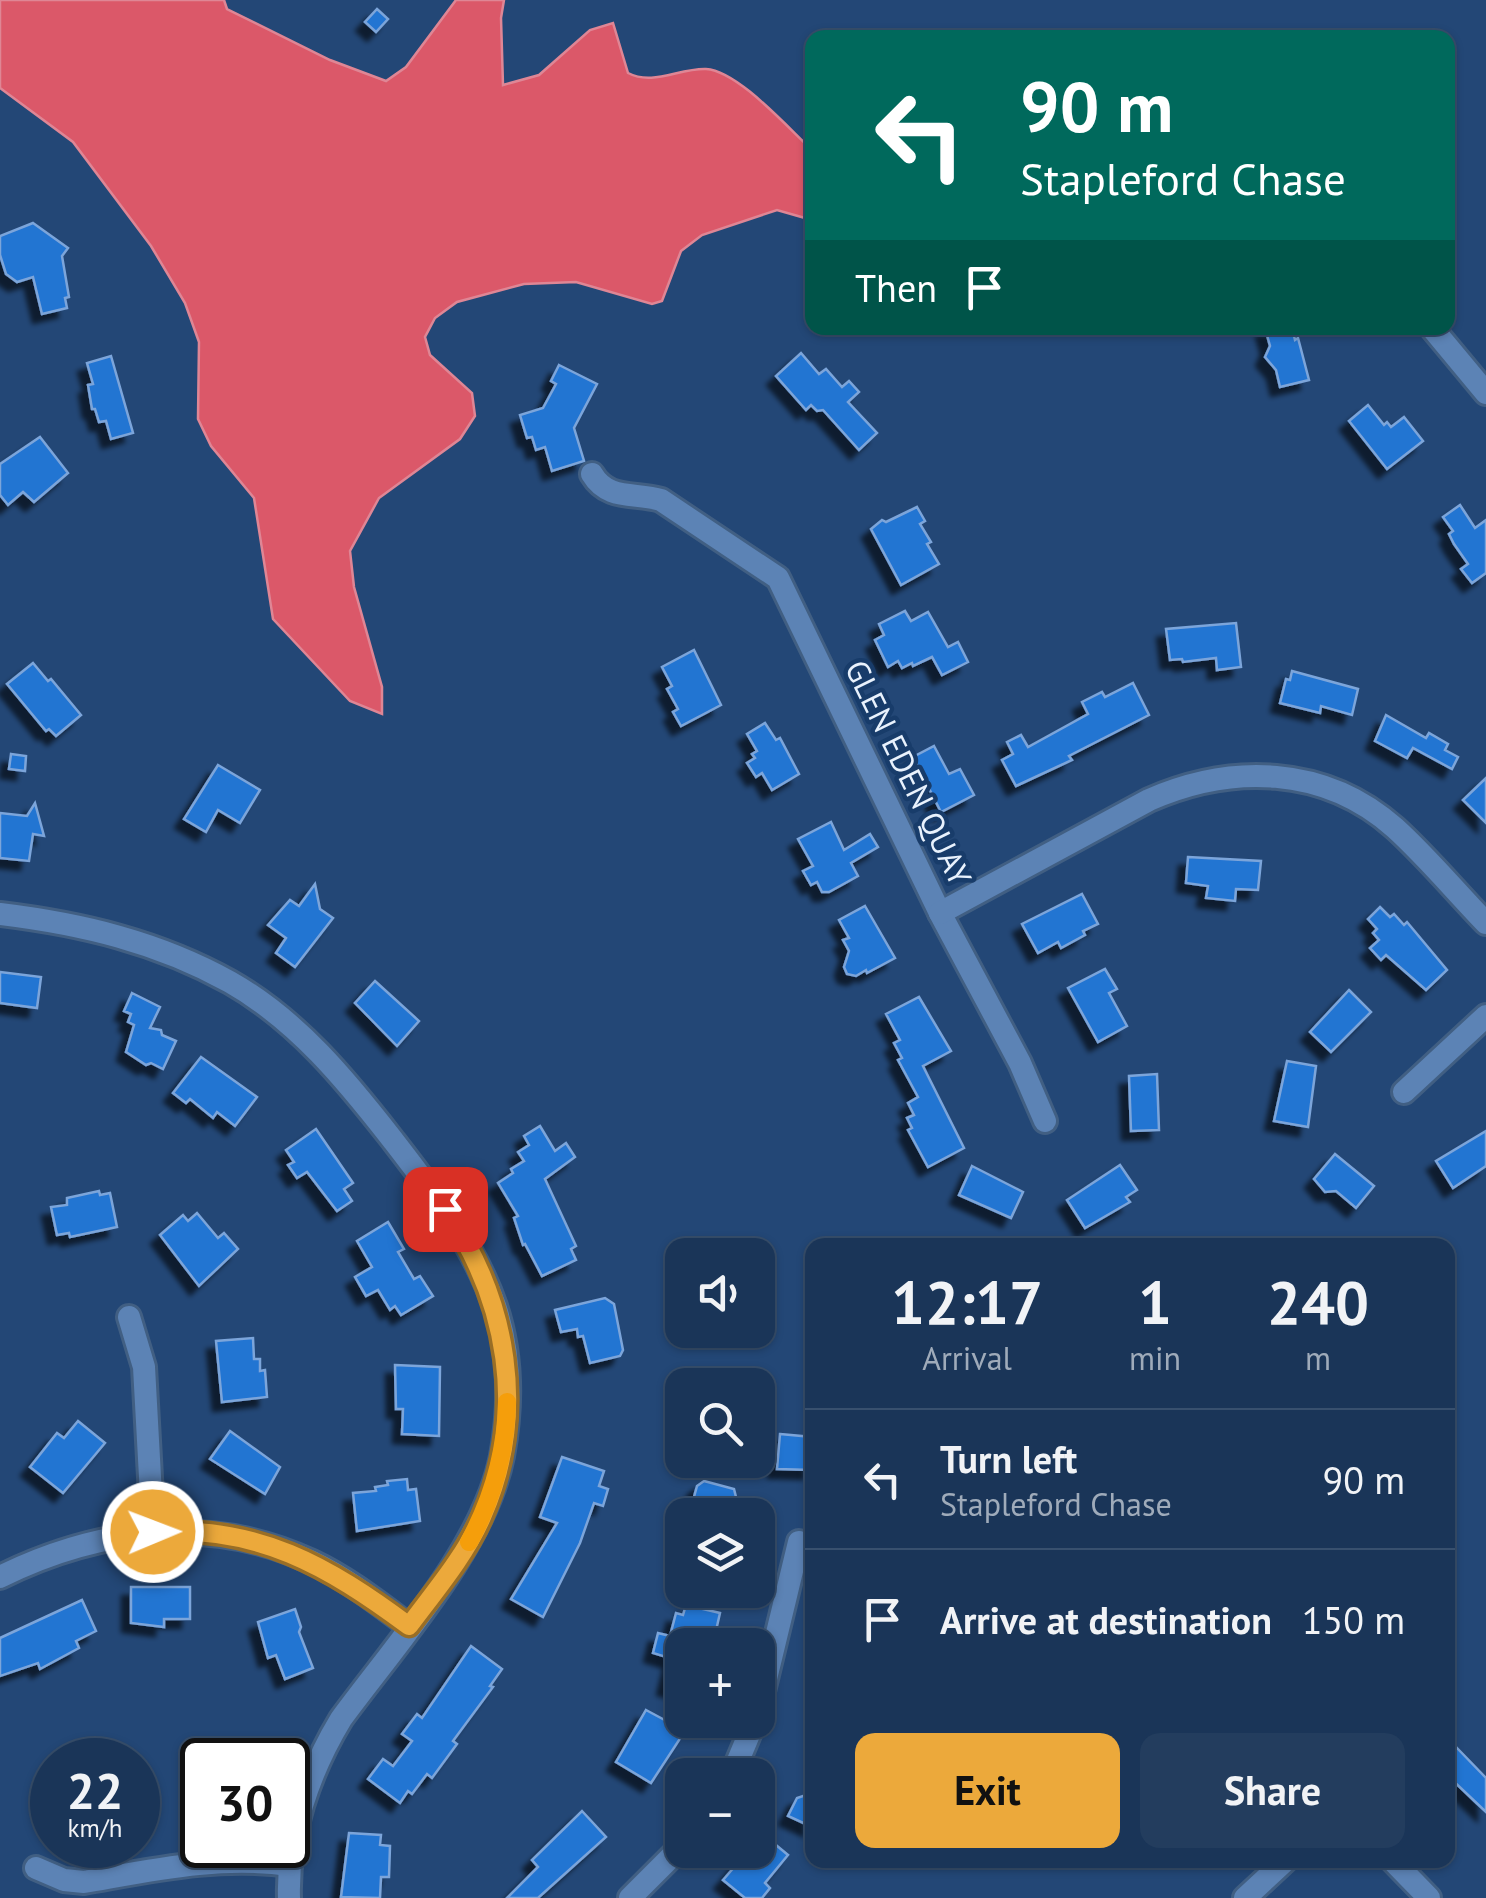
<!DOCTYPE html>
<meta charset="utf-8">
<style>
:root{--surface:#1a3558;--page:#233d5e;--text:#f1f3f6;--muted:#9fabba;--line:#38506e;--accent:#eca93b}
body{margin:0;font-family:"PT Sans",sans-serif;background:var(--page);color:var(--text);height:100vh;display:flex;flex-direction:column;font-size:38px;white-space:nowrap}
*{box-sizing:border-box;margin:0}
p{font-size:32px;color:var(--muted)}
.icon{flex:none;width:55px;height:55px;fill:none;stroke:currentColor;stroke-width:2;stroke-linecap:round;stroke-linejoin:round}
.map{position:relative;flex:1;overflow:hidden}
.sheet{position:absolute;left:805px;top:1238px;width:650px;height:630px;display:flex;flex-direction:column;background:var(--surface);border-radius:20px;box-shadow:0 2px 8px #0004,0 0 0 2px var(--line)}
.sheet>*{flex:none}
.banner{position:absolute;left:805px;top:30px;width:650px;height:305px;border-radius:20px;box-shadow:0 2px 8px #0004,0 0 0 2px var(--line);background:#00695c;color:#fff;overflow:hidden}
.buttons{position:absolute;left:665px;top:1238px;display:grid;gap:20px}
.buttons a{display:grid;place-items:center;width:110px;height:110px;border-radius:20px;background:var(--surface);box-shadow:0 2px 8px #0004,0 0 0 2px var(--line);font-size:50px}
.speed{position:absolute;left:30px;top:1738px;display:flex;gap:20px;font-size:50px;font-weight:700;text-align:center}
.speed>*{display:grid;place-content:center;width:130px;height:130px;border-radius:50%;background:var(--surface);box-shadow:0 2px 8px #0004,0 0 0 2px var(--line);line-height:1}
.speed small{font-size:25px;font-weight:400}
.speed .limit{border:5px solid #111;border-radius:15px;background:#fff;color:#111}
.pin{position:absolute;display:grid;place-items:center;width:85px;height:85px;color:#fff;margin:-42px;border-radius:20px;box-shadow:0 5px 15px #0006}
.me{position:absolute;width:110px;margin:-55px;rotate:89deg;stroke-linejoin:round;filter:drop-shadow(0 0 8px #0008)}
.turn{display:flex;align-items:center;gap:35px;height:210px;padding:0 50px;font-size:45px}
.turn .icon{width:130px;height:130px;stroke-width:2.5}
.turn b{display:block;font-size:70px;line-height:85px}
.then{display:flex;align-items:center;height:95px;padding:0 50px;background:#0003;gap:20px;font-size:38px}
.eta{display:flex;justify-content:space-evenly;align-items:center;height:170px;text-align:center}
.eta b{font-size:60px;font-weight:800;line-height:70px}
.cta{display:flex;gap:20px;margin-top:auto;padding:20px 50px}
.cta a{flex:1;height:115px;border-radius:20px;background:var(--accent);color:#111;font-size:40px;font-weight:800;line-height:115px;text-align:center}
.cta a+a{background:var(--page);color:var(--text)}
ul{padding:0;list-style:none}
li{display:flex;align-items:center;gap:30px;height:140px;padding:0 50px;border-top:2px solid var(--line)}
li div{flex:1}
li b{display:block;font-size:38px}
li em{font-style:normal}
.map>svg:first-child{display:block}
.water{fill:#db5869;stroke:#df8695;stroke-width:2.5}
.building{fill:#2374d2;stroke:#7ca5da;stroke-width:2.5;filter:url(#shadow)}
.lines{fill:none;stroke-linecap:round;stroke-linejoin:round}
.street-casing{stroke:#415f83;stroke-width:28}
.street{stroke:#5c83b5;stroke-width:22}
.route-casing{stroke:#996e26;stroke-width:25}
.route{stroke:#eca93b;stroke-width:18}
.slow{stroke:#f59e0b;stroke-width:18}
.labels{text-anchor:middle;stroke-width:9;stroke-linejoin:round;paint-order:stroke}
.street-label{font-size:32px;fill:#e9f2fd;stroke:#183c6a}
</style>
<div class="map">
<svg width="1486" height="1898" viewBox="0 0 1486 1898">
<defs>
<filter id="shadow"><feDropShadow dx="-9" dy="9" stdDeviation="2.5" flood-color="#0009"/></filter>
</defs>
<rect width="100%" height="100%" fill="#234776"/>
<!-- water -->
<path class="water" d="M 0,0 L 224,0 L 227,9 L 330,60 L 386,81 L 406,67 L 456,0 L 504,0 L 501,18 L 503,85 L 539,75 L 590,30 L 613,23 L 628,73 C 653,86 679,68 706,69 C 738,71 787,127 812,150 L 812,220 L 777,210 L 702,235 L 681,251 L 662,301 L 652,304 L 576,282 L 524,284 L 457,302 L 435,318 L 425,337 L 430,355 L 472,393 L 475,416 L 460,439 L 379,498 L 350,551 L 354,587 L 382,687 L 382,714 L 350,701 L 273,619 L 254,498 L 211,446 L 198,419 L 199,342 L 185,303 L 151,246 L 73,142 L 0,88 Z"/>
<!-- building -->
<g class="building">
<path d="M 377,9 L 388,19 L 376,32 L 365,22 Z"/>
<path d="M 33,223 L 68,248 L 62,256 L 69,297 L 65,298 L 67,308 L 42,314 L 33,277 L 17,282 L 6,274 L 0,255 L 0,236 Z"/>
<path d="M 1265,328 L 1292,328 L 1295,340 L 1298,338 L 1309,380 L 1280,387 L 1276,370 L 1265,357 L 1270,346 Z"/>
<path d="M 801,353 L 819,374 L 826,369 L 842,387 L 849,381 L 859,392 L 848,402 L 877,433 L 859,450 L 823,410 L 817,411 L 811,405 L 806,410 L 776,376 Z"/>
<path d="M 111,356 L 133,433 L 111,439 L 106,421 L 99,422 L 95,409 L 92,409 L 88,385 L 93,384 L 87,363 Z"/>
<path d="M 559,365 L 597,384 L 574,428 L 584,461 L 552,471 L 545,447 L 536,450 L 532,437 L 527,438 L 520,415 L 543,408 L 556,384 L 551,381 Z"/>
<path d="M 1368,405 L 1384,425 L 1387,422 L 1391,427 L 1404,417 L 1423,441 L 1387,469 L 1349,421 Z"/>
<path d="M 40,437 L 68,473 L 34,502 L 23,492 L 8,505 L 0,495 L 0,464 Z"/>
<path d="M 1460,505 L 1475,528 L 1486,520 L 1486,573 L 1472,583 L 1461,569 L 1468,564 L 1454,544 L 1449,534 L 1453,531 L 1443,517 Z"/>
<path d="M 917,507 L 925,521 L 920,524 L 931,542 L 927,544 L 939,564 L 901,585 L 871,529 L 882,520 L 886,522 Z"/>
<path d="M 905,611 L 911,621 L 928,612 L 948,647 L 958,642 L 968,662 L 942,675 L 932,657 L 913,666 L 912,663 L 902,668 L 898,661 L 888,667 L 875,640 L 884,635 L 879,624 Z"/>
<path d="M 1236,623 L 1241,667 L 1217,670 L 1216,658 L 1183,662 L 1182,659 L 1170,660 L 1166,629 Z"/>
<path d="M 694,650 L 721,705 L 681,726 L 673,712 L 678,709 L 667,689 L 672,686 L 662,667 Z"/>
<path d="M 33,663 L 48,681 L 51,679 L 81,715 L 56,736 L 49,729 L 46,731 L 7,684 Z"/>
<path d="M 1292,671 L 1358,689 L 1352,715 L 1321,706 L 1320,713 L 1280,703 L 1286,679 L 1290,680 Z"/>
<path d="M 1133,683 L 1149,715 L 1069,756 L 1072,760 L 1016,786 L 1002,760 L 1013,754 L 1007,742 L 1021,735 L 1028,747 L 1088,714 L 1082,702 L 1102,692 L 1105,697 Z"/>
<path d="M 1386,715 L 1426,738 L 1429,733 L 1448,744 L 1445,750 L 1458,757 L 1452,769 L 1413,748 L 1407,758 L 1375,741 Z"/>
<path d="M 765,723 L 776,740 L 780,738 L 799,774 L 772,790 L 762,773 L 756,777 L 747,763 L 755,758 L 752,754 L 757,751 L 747,734 Z"/>
<path d="M 934,746 L 949,774 L 960,769 L 974,795 L 941,812 L 913,757 Z"/>
<path d="M 11,754 L 26,756 L 25,771 L 9,769 Z"/>
<path d="M 218,765 L 260,790 L 240,823 L 218,810 L 206,832 L 184,819 Z"/>
<path d="M 1486,778 L 1486,823 L 1463,800 Z"/>
<path d="M 35,803 L 44,836 L 33,834 L 29,861 L 0,858 L 0,813 L 27,816 Z"/>
<path d="M 831,822 L 844,850 L 870,834 L 878,847 L 851,863 L 858,876 L 829,892 L 822,892 L 817,882 L 811,885 L 803,871 L 813,866 L 798,839 Z"/>
<path d="M 1188,857 L 1261,861 L 1258,890 L 1236,889 L 1235,901 L 1206,898 L 1208,886 L 1186,883 Z"/>
<path d="M 315,884 L 320,909 L 333,918 L 295,967 L 276,953 L 286,938 L 268,925 L 290,900 L 299,906 Z"/>
<path d="M 1082,894 L 1098,924 L 1083,931 L 1085,935 L 1061,948 L 1058,942 L 1038,953 L 1022,924 Z"/>
<path d="M 865,906 L 895,958 L 867,973 L 866,970 L 856,976 L 847,974 L 844,967 L 849,951 L 843,940 L 849,938 L 839,920 Z"/>
<path d="M 1380,907 L 1390,917 L 1394,914 L 1404,925 L 1407,922 L 1447,970 L 1426,990 L 1386,955 L 1381,960 L 1370,948 L 1379,940 L 1373,933 L 1377,929 L 1368,919 Z"/>
<path d="M 1105,969 L 1117,989 L 1109,993 L 1127,1026 L 1098,1042 L 1068,988 Z"/>
<path d="M 0,972 L 41,977 L 37,1008 L 0,1003 Z"/>
<path d="M 375,981 L 419,1021 L 397,1046 L 355,1003 Z"/>
<path d="M 1349,990 L 1371,1012 L 1331,1052 L 1310,1032 Z"/>
<path d="M 132,993 L 160,1007 L 150,1028 L 161,1030 L 162,1035 L 176,1041 L 163,1069 L 151,1063 L 146,1065 L 126,1052 L 134,1025 L 128,1022 L 131,1014 L 124,1011 Z"/>
<path d="M 919,997 L 951,1051 L 923,1066 L 964,1148 L 928,1167 L 908,1130 L 912,1128 L 907,1118 L 914,1115 L 908,1103 L 918,1097 L 898,1060 L 902,1058 L 894,1043 L 900,1040 L 886,1014 Z"/>
<path d="M 201,1057 L 257,1097 L 235,1126 L 217,1112 L 213,1118 L 190,1099 L 186,1103 L 173,1093 Z"/>
<path d="M 1287,1061 L 1316,1066 L 1308,1127 L 1274,1121 Z"/>
<path d="M 1157,1074 L 1159,1130 L 1131,1131 L 1129,1076 Z"/>
<path d="M 540,1126 L 555,1151 L 566,1143 L 575,1157 L 545,1179 L 576,1246 L 571,1249 L 576,1260 L 542,1276 L 525,1244 L 523,1245 L 514,1218 L 518,1216 L 498,1183 L 513,1173 L 511,1169 L 524,1161 L 518,1152 L 529,1145 L 524,1136 Z"/>
<path d="M 316,1129 L 353,1183 L 344,1189 L 352,1201 L 337,1211 L 307,1172 L 297,1178 L 288,1165 L 294,1162 L 286,1150 Z"/>
<path d="M 1486,1131 L 1486,1166 L 1453,1188 L 1436,1161 Z"/>
<path d="M 1335,1154 L 1374,1186 L 1356,1208 L 1336,1191 L 1325,1192 L 1314,1179 Z"/>
<path d="M 1120,1165 L 1137,1190 L 1126,1197 L 1130,1202 L 1085,1228 L 1067,1200 Z"/>
<path d="M 972,1166 L 1023,1192 L 1011,1218 L 959,1195 Z"/>
<path d="M 99,1191 L 100,1195 L 110,1193 L 117,1227 L 70,1237 L 69,1233 L 57,1235 L 51,1207 L 67,1205 L 67,1198 Z"/>
<path d="M 197,1213 L 218,1238 L 224,1233 L 238,1249 L 199,1286 L 160,1235 L 183,1215 L 188,1221 Z"/>
<path d="M 388,1222 L 404,1249 L 398,1252 L 414,1279 L 420,1276 L 433,1296 L 401,1315 L 395,1306 L 390,1310 L 378,1290 L 366,1296 L 355,1277 L 372,1267 L 357,1241 Z"/>
<path d="M 605,1298 L 614,1304 L 623,1350 L 620,1356 L 590,1363 L 583,1336 L 578,1337 L 577,1329 L 561,1332 L 555,1310 Z"/>
<path d="M 253,1338 L 254,1359 L 260,1359 L 260,1371 L 265,1370 L 267,1397 L 222,1402 L 216,1341 Z"/>
<path d="M 395,1365 L 440,1367 L 439,1436 L 402,1434 L 403,1409 L 396,1409 Z"/>
<path d="M 78,1421 L 105,1443 L 63,1493 L 30,1467 L 57,1433 L 64,1438 Z"/>
<path d="M 230,1431 L 280,1467 L 265,1494 L 210,1459 Z"/>
<path d="M 780,1434 L 812,1437 L 812,1470 L 777,1469 Z"/>
<path d="M 562,1457 L 604,1471 L 599,1486 L 608,1489 L 603,1506 L 594,1503 L 580,1543 L 543,1617 L 511,1599 L 557,1523 L 540,1517 Z"/>
<path d="M 407,1479 L 408,1490 L 416,1489 L 420,1521 L 357,1531 L 353,1493 L 376,1491 L 375,1487 L 388,1485 L 387,1481 Z"/>
<path d="M 704,1481 L 734,1489 L 736,1497 L 732,1515 L 689,1515 L 697,1486 Z"/>
<path d="M 131,1587 L 190,1587 L 190,1619 L 164,1619 L 164,1627 L 131,1623 Z"/>
<path d="M 82,1600 L 96,1631 L 76,1641 L 79,1648 L 40,1669 L 38,1663 L 0,1676 L 0,1638 Z"/>
<path d="M 686,1605 L 720,1613 L 715,1635 L 709,1634 L 707,1645 L 682,1645 L 682,1690 L 666,1686 L 673,1659 L 653,1653 L 658,1633 L 670,1636 L 676,1613 L 683,1615 Z"/>
<path d="M 295,1609 L 301,1627 L 299,1632 L 313,1668 L 285,1679 L 276,1655 L 268,1658 L 258,1622 Z"/>
<path d="M 471,1646 L 502,1669 L 490,1686 L 493,1687 L 453,1741 L 457,1744 L 432,1778 L 427,1774 L 412,1794 L 408,1791 L 400,1803 L 368,1779 L 383,1759 L 393,1766 L 412,1741 L 402,1734 L 417,1714 L 422,1718 Z"/>
<path d="M 646,1710 L 685,1731 L 651,1783 L 616,1762 Z"/>
<path d="M 244,1742 L 256,1760 L 216,1760 Z"/>
<path d="M 1457,1748 L 1486,1778 L 1486,1812 L 1448,1776 L 1448,1757 Z"/>
<path d="M 152,1784 L 158,1817 L 138,1820 L 138,1786 Z"/>
<path d="M 812,1793 L 812,1827 L 788,1816 L 797,1798 Z"/>
<path d="M 582,1811 L 606,1837 L 538,1898 L 507,1898 L 538,1867 L 532,1860 Z"/>
<path d="M 758,1830 L 788,1855 L 765,1883 L 770,1888 L 762,1898 L 745,1898 L 723,1880 L 749,1850 L 758,1850 Z"/>
<path d="M 349,1833 L 381,1835 L 380,1845 L 390,1846 L 389,1877 L 381,1877 L 380,1898 L 341,1897 Z"/>
</g>
<g class="lines">
<!-- street casing -->
<g class="street-casing">
<g id="street">
<path d="M 1432,328 L 1486,393"/>
<path d="M 592,474 C 608,501 635,492 661,500 L 778,578 L 940,913 L 1020,1063 L 1045,1121"/>
<path d="M 940,913 L 1149,800 C 1231,764 1324,765 1395,828 C 1427,857 1456,892 1486,923"/>
<path d="M 0,914 C 82,924 158,942 230,982 C 297,1020 346,1080 392,1139 C 433,1192 473,1243 495,1306 C 511,1354 511,1407 502,1456 C 484,1547 396,1644 341,1719 C 309,1772 287,1835 289,1898"/>
<path d="M 1404,1092 L 1486,1016"/>
<path d="M 129,1317 L 144,1367 L 153,1532"/>
<path d="M 0,1577 C 99,1528 210,1514 312,1562 C 348,1579 378,1603 409,1626"/>
<path d="M 758,1712 L 799,1542"/>
<path d="M 732,1775 L 755,1720"/>
<path d="M 1392,1860 L 1429,1898"/>
<path d="M 36,1868 L 64,1880 L 84,1882 C 153,1870 219,1855 290,1865"/>
<path d="M 630,1898 L 682,1846"/>
<path d="M 1245,1898 L 1286,1860"/>
</g>
</g>
<!-- street -->
<use href="#street" class="street"/>
</g>
<g class="lines">
<!-- route casing -->
<g class="route-casing">
<path id="route" d="M 153,1532 C 258,1525 328,1566 409,1626 C 435,1591 465,1556 482,1517 C 528,1413 508,1300 445,1209"/>
</g>
<!-- route -->
<use href="#route" class="route"/>
<!-- slow -->
<path class="slow" d="M 469,1542 C 493,1498 506,1452 507,1402"/>
</g>
<g class="labels">
<!-- street labels -->
<g class="street-label">
<text transform="translate(908 773) rotate(64)" y="11">GLEN EDEN QUAY</text>
</g>
</g>
</svg>
<div class="buttons">
<a><svg class="icon" aria-label="sound" viewBox="0 0 24 24"><path d="M4 9h4l5-4v14l-5-4H4zM17 9q2 3 0 6"/></svg></a>
<a><svg class="icon" aria-label="search" viewBox="0 0 24 24"><circle cx="10" cy="10" r="6"/><path d="M15 15l6 6"/></svg></a>
<a><svg class="icon" aria-label="layers" viewBox="0 0 24 24"><path d="M12 4l9 5-9 5-9-5zM3 14l9 5 9-5"/></svg></a>
<a>+</a>
<a>−</a>
</div>
<div class="speed"><div>22<small>km/h</small></div><div class="limit">30</div></div>
<div class="pin" style="left:445px;top:1209px;background:#d93025"><svg class="icon" aria-label="arrive" viewBox="0 0 24 24"><path d="M6 21V4h12l-3 4 3 4H6"/></svg></div>
<svg class="me" style="left:153px;top:1532px" viewBox="-20 -20 40 40"><circle r="17" fill="#eca93b" stroke="#fff" stroke-width="3"/><path d="M0-11L8 9 0 5-8 9z" fill="#fff"/></svg>
<div class="banner">
<div class="turn"><svg class="icon" aria-label="left" viewBox="0 0 24 24"><path d="M17 20v-9H6M10 6l-5 5 5 5"/></svg><div><b>90 m</b>Stapleford Chase</div></div>
<div class="then">Then<svg class="icon" aria-label="arrive" viewBox="0 0 24 24"><path d="M6 21V4h12l-3 4 3 4H6"/></svg></div>
</div>
<section class="sheet">
<div class="eta">
<div><b>12:17</b><p>Arrival</p></div>
<div><b>1</b><p>min</p></div>
<div><b>240</b><p>m</p></div>
</div>
<ul>
<li><svg class="icon" aria-label="left" viewBox="0 0 24 24"><path d="M17 20v-9H6M10 6l-5 5 5 5"/></svg><div><b>Turn left</b><p>Stapleford Chase</p></div><em>90 m</em></li>
<li><svg class="icon" aria-label="arrive" viewBox="0 0 24 24"><path d="M6 21V4h12l-3 4 3 4H6"/></svg><div><b>Arrive at destination</b></div><em>150 m</em></li>
</ul>
<div class="cta"><a>Exit</a><a>Share</a></div>
</section>
</div>
